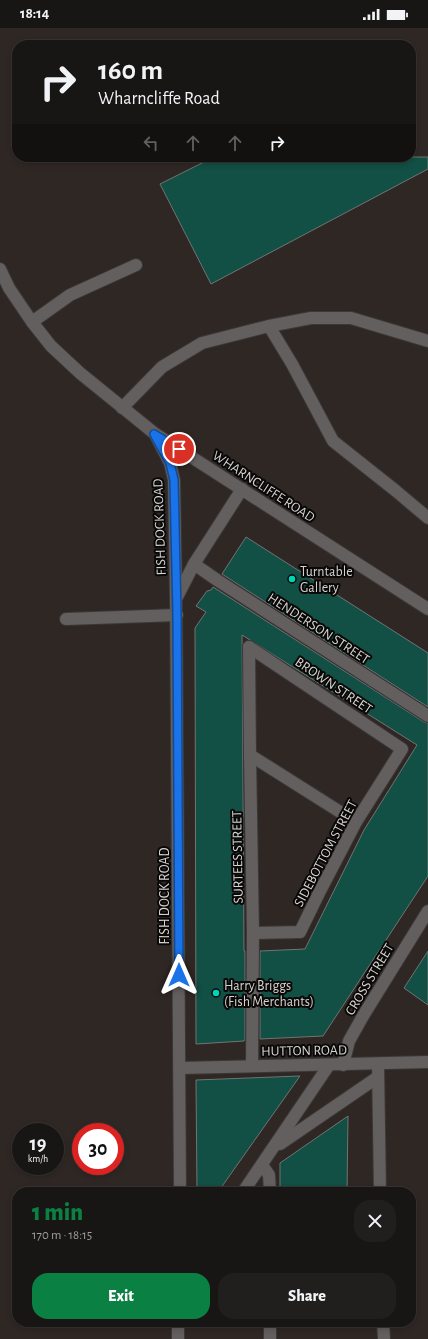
<!DOCTYPE html>
<meta charset="utf-8">
<style>
:root{--surface:#181615;--page:#211f1e;--text:#f1f3f6;--muted:#9f9fa0;--line:#363534;--accent:#0b8043}
body{margin:0;font-family:"Alegreya Sans",sans-serif;background:var(--page);color:var(--text);height:100vh;display:flex;flex-direction:column;font-size:15px;white-space:nowrap}
*{box-sizing:border-box;margin:0}
p{font-size:13px;color:var(--muted)}
.icon{flex:none;width:22px;height:22px;fill:none;stroke:currentColor;stroke-width:2;stroke-linecap:round;stroke-linejoin:round}
.map{position:relative;flex:1;overflow:hidden}
.panel{position:absolute;left:12px;top:1159px;width:404px;height:140px;display:flex;flex-direction:column;background:var(--surface);border-radius:16px;box-shadow:0 2px 6px #0003,0 0 0 1px var(--line)}
.panel>*{flex:none}
.banner{position:absolute;left:12px;top:12px;width:404px;height:122px;border-radius:16px;box-shadow:0 2px 6px #0003,0 0 0 1px var(--line);background:#181615;color:var(--text);overflow:hidden}
.speed{position:absolute;left:12px;top:1095px;display:flex;gap:8px;font-size:20px;font-weight:700;text-align:center}
.speed>*{display:grid;place-content:center;width:52px;height:52px;border-radius:50%;background:var(--surface);box-shadow:0 2px 6px #0003,0 0 0 1px var(--line);line-height:1}
.speed small{font-size:10px;font-weight:400}
.speed .limit{border:6px solid #d22;background:#fff;color:#111}
.pin{position:absolute;display:grid;place-items:center;width:34px;height:34px;color:#fff;margin:-17px;border:2px solid #fff;border-radius:50%;box-shadow:0 1px 4px #0007}
.me{position:absolute;width:44px;margin:-22px;rotate:0deg;stroke-linejoin:round;filter:drop-shadow(0 0 3px #0008)}
.turn{display:flex;align-items:center;gap:14px;height:84px;padding:0 20px;font-size:18px}
.turn .icon{width:52px;height:52px;stroke-width:2.5}
.turn b{display:block;font-size:28px;line-height:34px}
.lanes{display:flex;align-items:center;height:38px;padding:0 20px;background:#0003;justify-content:center;gap:20px;direction:ltr}
.lanes .off{opacity:.35}
.round{display:grid;place-items:center;flex:none;width:42px;height:42px;border-radius:16px;background:var(--page)}
.overview{display:flex;align-items:center;justify-content:space-between;height:68px;padding:0 20px}
h1{font-size:24px;font-weight:800;line-height:30px;color:var(--accent)}
.action{display:flex;gap:8px;margin-top:auto;padding:8px 20px}
.action a{flex:1;height:46px;border-radius:16px;background:var(--accent);color:#fff;font-size:16px;font-weight:800;line-height:46px;text-align:center}
.action a+a{background:var(--page);color:var(--text)}
.status{display:flex;justify-content:space-between;align-items:center;height:28px;padding:0 20px;background:var(--surface);direction:ltr}
.status svg{height:11px;fill:currentColor}
.map>svg:first-child{display:block}
.built{fill:#2f2724;fill-rule:evenodd}
.building{fill:#124f44;stroke:#717473}
.lines{fill:none;stroke-linecap:round;stroke-linejoin:round}
.minor-casing{stroke:#3a3838;stroke-width:14}
.minor{stroke:#635f5e;stroke-width:12}
.route-casing{stroke:#114b97;stroke-width:10}
.route{stroke:#1a73e8;stroke-width:7}
.poi-dot{fill:#00d5b7;stroke:#090807;stroke-width:1.5}
.labels{text-anchor:middle;stroke-width:4;stroke-linejoin:round;paint-order:stroke}
.street-label{font-size:14px;fill:#d5d4d3;stroke:#090807}
.poi-label{font-size:14px;fill:#d5d4d3;stroke:#090807;text-anchor:start}
</style>
<div class="status"><b>18:14</b><svg viewBox="0 0 49 12"><path d="M0 12V9h3v3zM5 12V6h3v6zM10 12V3h3v9zM15 12V0h3v12zM26 1h20v11H26zM47 4h2v5h-2z"/></svg></div>
<div class="map">
<svg width="428" height="1311" viewBox="0 0 428 1311">
<rect width="100%" height="100%" fill="#201d1c"/>
<!-- built -->
<path class="built" d="M 0,0 L 428,0 L 428,1311 L 0,1311 ZM 17,17 L 411,17 L 411,129 L 17,129 ZM 21,1104 L 55,1104 L 55,1138 L 21,1138 ZM 81,1104 L 115,1104 L 115,1138 L 81,1138 ZM 17,1164 L 411,1164 L 411,1294 L 17,1294 Z"/>
<!-- building -->
<g class="building">
<path d="M 214,129 L 428,129 L 428,141 L 211,256 L 160,156 Z"/>
<path d="M 246,509 L 428,625 L 428,679 L 222,546 Z"/>
<path d="M 213,559 L 424,694 L 428,695 L 428,848 L 323,1008 L 260,1011 L 260,923 L 305,921 L 364,802 L 417,717 L 242,607 L 244,923 L 245,923 L 245,1011 L 244,1013 L 196,1016 L 195,600 L 206,584 L 196,578 L 207,563 L 211,562 Z"/>
<path d="M 428,923 L 428,977 L 404,960 Z"/>
<path d="M 300,1048 L 218,1164 L 197,1164 L 196,1052 Z"/>
<path d="M 348,1088 L 347,1164 L 280,1164 L 280,1135 Z"/>
</g>
<g class="lines">
<!-- minor casing -->
<g class="minor-casing">
<g id="minor">
<path d="M 0,241 L 9,260 L 32,294 L 51,318 L 80,345 L 154,405 L 428,581"/>
<path d="M 32,294 L 70,267 L 136,237"/>
<path d="M 269,298 L 292,336 L 333,413 L 396,463 L 428,490"/>
<path d="M 122,380 L 162,339 L 202,315 L 269,298 L 311,290 L 351,290 L 428,313"/>
<path d="M 156,408 L 170,435 L 174,452 L 176,570"/>
<path d="M 194,536 L 217,552 L 428,688"/>
<path d="M 66,591 L 177,587"/>
<path d="M 249,619 L 402,721 L 356,794 L 319,865 L 300,904 L 253,905"/>
<path d="M 249,619 L 250,727 L 253,905 L 252,1038"/>
<path d="M 250,727 L 356,794"/>
<path d="M 378,1036 L 380,1164"/>
<path d="M 343,1037 L 349,1013 L 363,988 L 428,883"/>
<path d="M 180,1040 L 428,1034"/>
<path d="M 280,1116 L 378,1049"/>
<path d="M 262,1137 L 269,1147 L 270,1164"/>
<path d="M 180,1164 L 176,571 L 194,536 L 242,461"/>
<path d="M 243,1164 L 329,1037"/>
<path d="M 270,1294 L 270,1311"/>
<path d="M 383,1294 L 384,1311"/>
<path d="M 178,1311 L 178,1294"/>
</g>
</g>
<!-- minor -->
<use href="#minor" class="minor"/>
</g>
<g class="lines">
<!-- route casing -->
<g class="route-casing">
<path id="route" d="M 179,421 L 154,406 L 170,435 L 174,452 L 177,587 L 179,947"/>
</g>
<!-- route -->
<use href="#route" class="route"/>
</g>
<!-- markers -->
<g class="poi-dot">
<circle cx="292" cy="551" r="4"/>
<circle cx="216" cy="965" r="4"/>
</g>
<g class="labels">
<!-- street labels -->
<g class="street-label">
<text transform="translate(264 458) rotate(33)" y="5">WHARNCLIFFE ROAD</text>
<text transform="translate(159 499) rotate(-92)" y="5">FISH DOCK ROAD</text>
<text transform="translate(319 600) rotate(33)" y="5">HENDERSON STREET</text>
<text transform="translate(334 657) rotate(34)" y="5">BROWN STREET</text>
<text transform="translate(325 825) rotate(-62)" y="5">SIDEBOTTOM STREET</text>
<text transform="translate(237 829) rotate(-91)" y="5">SURTEES STREET</text>
<text transform="translate(164 868) rotate(-90)" y="5">FISH DOCK ROAD</text>
<text transform="translate(369 951) rotate(-59)" y="5">CROSS STREET</text>
<text transform="translate(304 1022) rotate(-1)" y="5">HUTTON ROAD</text>
</g>
<!-- poi labels -->
<g class="poi-label">
<text x="300" y="548">Turntable<tspan x="300" dy="16">Gallery</tspan></text>
<text x="224" y="962">Harry Briggs<tspan x="224" dy="16">(Fish Merchants)</tspan></text>
</g>
</g>
</svg>
<div class="speed"><div>19<small>km/h</small></div><div class="limit">30</div></div>
<div class="pin" style="left:179px;top:421px;background:#d93025"><svg class="icon" aria-label="arrive" viewBox="0 0 24 24"><path d="M6 21V4h12l-3 4 3 4H6"/></svg></div>
<svg class="me" style="left:179px;top:947px" viewBox="-20 -20 40 40"><path d="M0-17L14 15 0 8-14 15z" fill="#1a73e8" stroke="#fff" stroke-width="4"/></svg>
<div class="banner">
<div class="turn"><svg class="icon" aria-label="right" viewBox="0 0 24 24"><path d="M7 20v-9h11M14 6l5 5-5 5"/></svg><div><b>160 m</b>Wharncliffe Road</div></div>
<div class="lanes"><svg class="icon off" aria-label="left" viewBox="0 0 24 24"><path d="M17 20v-9H6M10 6l-5 5 5 5"/></svg><svg class="icon off" aria-label="ahead" viewBox="0 0 24 24"><path d="M12 20V5M6 11l6-6 6 6"/></svg><svg class="icon off" aria-label="ahead" viewBox="0 0 24 24"><path d="M12 20V5M6 11l6-6 6 6"/></svg><svg class="icon" aria-label="right" viewBox="0 0 24 24"><path d="M7 20v-9h11M14 6l5 5-5 5"/></svg></div>
</div>
<section class="panel">
<div class="overview"><div><h1>1 min</h1><p>170 m · 18:15</p></div><a class="round"><svg class="icon" aria-label="close" viewBox="0 0 24 24"><path d="M6 6l12 12M18 6L6 18"/></svg></a></div>
<div class="action"><a>Exit</a><a>Share</a></div>
</section>
</div>
